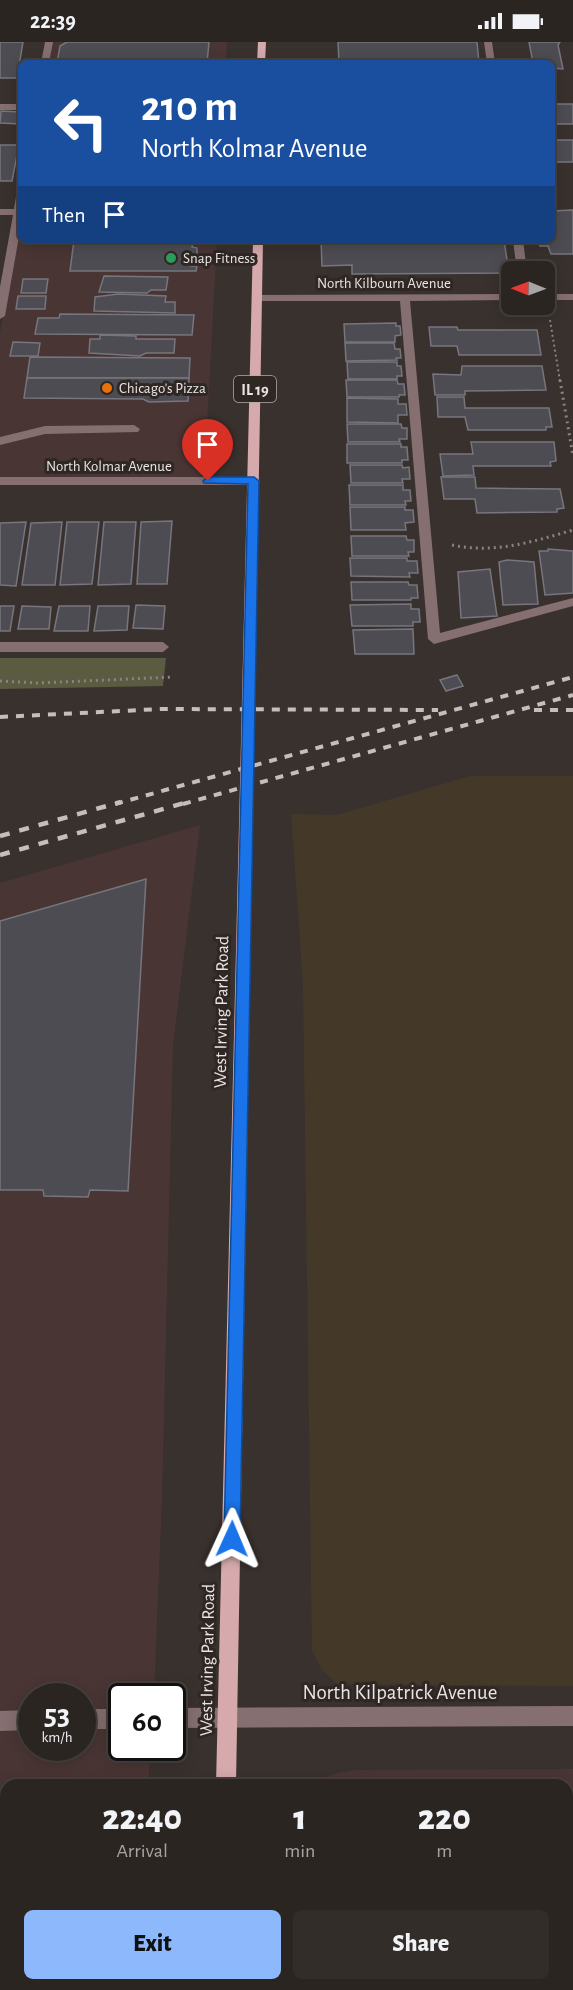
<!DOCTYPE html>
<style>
:root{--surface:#2b2522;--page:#332d2a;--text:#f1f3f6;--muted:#a6a5a5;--line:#474240;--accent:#8db9fc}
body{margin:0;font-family:"Alegreya Sans",sans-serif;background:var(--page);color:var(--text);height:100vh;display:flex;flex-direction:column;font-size:22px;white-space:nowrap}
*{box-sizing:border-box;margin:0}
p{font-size:20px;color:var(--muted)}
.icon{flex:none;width:33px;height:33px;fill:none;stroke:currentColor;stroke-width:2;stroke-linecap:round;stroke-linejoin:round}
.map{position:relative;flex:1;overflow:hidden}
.side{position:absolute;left:0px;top:1737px;width:573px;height:212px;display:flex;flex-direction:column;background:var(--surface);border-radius:18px 18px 0 0;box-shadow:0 3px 15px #0003,0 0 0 2px var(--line)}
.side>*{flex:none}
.top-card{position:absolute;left:18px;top:18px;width:537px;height:183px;border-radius:9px;box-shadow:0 3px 15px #0003,0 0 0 2px var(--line);background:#1a4fa0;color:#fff;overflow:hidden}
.needle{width:39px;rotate:271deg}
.fabs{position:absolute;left:501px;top:219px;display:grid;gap:12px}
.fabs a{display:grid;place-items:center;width:54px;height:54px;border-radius:9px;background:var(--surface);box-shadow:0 3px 15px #0003,0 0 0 2px var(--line);font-size:30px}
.speed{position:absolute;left:18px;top:1641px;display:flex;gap:12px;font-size:30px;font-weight:700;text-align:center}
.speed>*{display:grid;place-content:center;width:78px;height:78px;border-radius:50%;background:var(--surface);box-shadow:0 3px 15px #0003,0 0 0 2px var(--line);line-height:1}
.speed small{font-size:15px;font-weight:400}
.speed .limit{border:3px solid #111;border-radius:9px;background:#fff;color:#111}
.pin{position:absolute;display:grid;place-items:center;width:51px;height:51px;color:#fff;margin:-62px -26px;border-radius:50% 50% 50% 0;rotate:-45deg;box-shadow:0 0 6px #0007}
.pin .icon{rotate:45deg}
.me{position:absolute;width:66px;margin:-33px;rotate:1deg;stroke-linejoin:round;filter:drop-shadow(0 0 4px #0008)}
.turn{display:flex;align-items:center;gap:21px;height:126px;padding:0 24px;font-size:27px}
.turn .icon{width:78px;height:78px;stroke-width:2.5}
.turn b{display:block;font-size:42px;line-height:51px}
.then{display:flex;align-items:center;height:57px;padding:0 24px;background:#0003;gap:12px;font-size:22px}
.eta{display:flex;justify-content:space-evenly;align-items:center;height:102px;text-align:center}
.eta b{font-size:36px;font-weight:800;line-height:42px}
.primary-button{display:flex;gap:12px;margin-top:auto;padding:12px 24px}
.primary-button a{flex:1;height:69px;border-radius:9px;background:var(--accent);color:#111;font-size:24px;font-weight:800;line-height:69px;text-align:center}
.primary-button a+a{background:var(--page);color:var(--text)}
.status{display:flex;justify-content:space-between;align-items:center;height:42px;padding:0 30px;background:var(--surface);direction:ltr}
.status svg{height:16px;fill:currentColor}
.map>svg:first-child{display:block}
.commercial{fill:#493534;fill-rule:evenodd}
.industrial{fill:#443929}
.green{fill:#5a5b40}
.building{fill:#4d4c53;stroke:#77757e;stroke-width:1.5}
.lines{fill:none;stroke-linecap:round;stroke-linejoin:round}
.path-far1{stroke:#8a8480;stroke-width:2;stroke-dasharray:2 3;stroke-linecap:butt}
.path{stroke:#8a8480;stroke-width:3;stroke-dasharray:2 4;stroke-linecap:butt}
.minor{fill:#856f70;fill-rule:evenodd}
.major{fill:#d6a9ac;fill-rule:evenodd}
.rail-far1{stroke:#c4bebc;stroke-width:4;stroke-dasharray:8 8;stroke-linecap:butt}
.rail{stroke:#c4bebc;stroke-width:4.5;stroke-dasharray:10 10;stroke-linecap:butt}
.route{fill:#1a73e8;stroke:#114b97;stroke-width:1.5}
.leisure-dot{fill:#2e9e5b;stroke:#2f2724;stroke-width:2}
.food-dot{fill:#e8710a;stroke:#2f2724;stroke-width:2}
.labels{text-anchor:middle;stroke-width:6;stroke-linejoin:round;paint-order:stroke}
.far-poi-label{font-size:15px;fill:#e9e4e2;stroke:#2f2724;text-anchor:start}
.far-street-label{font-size:15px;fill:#e9e4e2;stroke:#2f2724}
.shield{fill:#2f2724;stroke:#b1aba9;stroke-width:1.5}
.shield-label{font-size:16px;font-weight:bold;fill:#e9e4e2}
.street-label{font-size:18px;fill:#e9e4e2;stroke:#2f2724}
.near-street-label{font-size:21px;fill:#e9e4e2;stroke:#2f2724}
</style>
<div class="status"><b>22:39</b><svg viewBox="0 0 49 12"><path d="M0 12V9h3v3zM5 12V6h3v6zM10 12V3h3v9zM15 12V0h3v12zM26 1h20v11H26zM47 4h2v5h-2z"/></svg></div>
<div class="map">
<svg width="573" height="1948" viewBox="0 0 573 1948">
<rect width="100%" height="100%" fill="#39312d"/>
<!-- commercial -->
<g class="commercial">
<path d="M 51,0 L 227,0 L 226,21 L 48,21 Z"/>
<path d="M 21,171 L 21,198 L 217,198 L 204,438 L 0,436 L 0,291 Z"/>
<path d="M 200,783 L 173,1003 L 162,1455 L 154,1654 L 122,1654 L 122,1706 L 151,1706 L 148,1743 L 6,1743 L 6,1942 L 136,1943 L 136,1948 L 0,1948 L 0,841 ZM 32,1654 L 82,1654 L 82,1706 L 32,1706 Z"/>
<path d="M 573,1727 L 573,1948 L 319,1948 L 319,1942 L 567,1942 L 567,1743 L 320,1743 L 323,1736 L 338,1731 L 356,1728 Z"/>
</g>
<!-- industrial -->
<path class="industrial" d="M 470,734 L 573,734 L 573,1644 L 337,1642 L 322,1628 L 312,1608 L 303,942 L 291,772 L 337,773 Z"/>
<!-- green -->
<path class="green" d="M 0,616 L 166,616 L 163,644 L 0,647 Z"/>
<!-- building -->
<g class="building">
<path d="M 0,0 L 23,0 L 17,36 L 0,36 Z"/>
<path d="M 67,0 L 209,0 L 207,21 L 57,21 L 60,4 Z"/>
<path d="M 338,0 L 477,0 L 479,21 L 339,21 Z"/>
<path d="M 529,0 L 560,0 L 558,3 L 563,27 L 552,26 L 552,21 L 533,21 Z"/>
<rect x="552" y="62" width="21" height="20"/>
<path d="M 1,69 L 21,70 L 20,82 L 0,81 Z"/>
<rect x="552" y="98" width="21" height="22"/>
<path d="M 0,103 L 19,103 L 12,139 L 0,139 Z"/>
<path d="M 573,168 L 573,212 L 551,212 L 548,204 L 540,204 L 538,198 L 552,198 L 552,169 Z"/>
<path d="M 74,198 L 196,198 L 193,198 L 192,205 L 197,206 L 197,216 L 190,216 L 191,224 L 197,224 L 196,229 L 70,229 Z"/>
<path d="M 321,198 L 504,198 L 509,231 L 352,232 L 352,223 L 322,224 Z"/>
<path d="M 104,234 L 168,235 L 166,248 L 151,248 L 147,251 L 99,250 Z"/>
<path d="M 23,237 L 48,237 L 46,251 L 21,251 Z"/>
<path d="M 118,252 L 166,254 L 165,260 L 175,260 L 175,271 L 94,269 L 95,255 Z"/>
<path d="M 18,254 L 46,254 L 45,267 L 16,267 Z"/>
<path d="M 60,272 L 194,273 L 192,293 L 35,292 L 38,276 L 59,276 Z"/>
<path d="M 396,281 L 396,284 L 400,284 L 401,293 L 395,294 L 395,300 L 345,300 L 344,282 Z"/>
<path d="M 429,285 L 457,285 L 458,288 L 537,288 L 541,313 L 459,313 L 457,304 L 431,304 Z"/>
<path d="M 100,293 L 136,294 L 136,297 L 175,297 L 174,311 L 146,311 L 140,314 L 89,311 L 90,297 L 100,297 Z"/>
<path d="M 13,300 L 40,301 L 38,314 L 10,314 Z"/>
<path d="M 345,301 L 394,301 L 395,307 L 400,307 L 401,316 L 396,316 L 397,318 L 346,319 Z"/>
<path d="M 30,315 L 190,316 L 189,336 L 27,336 Z"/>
<path d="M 347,320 L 397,320 L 397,324 L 401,324 L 402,334 L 397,334 L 397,337 L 348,337 Z"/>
<path d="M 462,324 L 542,324 L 546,348 L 465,349 L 465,353 L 435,353 L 433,332 L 461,333 Z"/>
<path d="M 27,336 L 189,336 L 188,359 L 149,360 L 143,357 L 24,356 Z"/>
<path d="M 346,338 L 397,338 L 398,342 L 404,342 L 405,353 L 399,353 L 399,355 L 347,355 Z"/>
<path d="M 437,355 L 464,355 L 465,366 L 549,366 L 552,385 L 546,385 L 546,388 L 468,388 L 465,375 L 438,375 Z"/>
<path d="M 347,356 L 398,357 L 398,362 L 406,362 L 407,373 L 398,373 L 398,381 L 347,380 Z"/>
<path d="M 347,382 L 401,382 L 402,386 L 407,386 L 407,397 L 399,397 L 400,400 L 348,400 Z"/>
<path d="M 471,400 L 554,400 L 556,419 L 550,420 L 551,424 L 473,424 L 474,433 L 443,434 L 440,412 L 473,412 Z"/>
<path d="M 347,402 L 401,402 L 401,405 L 407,405 L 408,418 L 402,418 L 402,421 L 347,421 Z"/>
<path d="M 350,423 L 402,423 L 403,426 L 409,425 L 410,437 L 402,437 L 403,441 L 351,441 Z"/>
<path d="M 441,435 L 475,435 L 476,446 L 560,447 L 564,466 L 557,467 L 557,470 L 477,471 L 475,457 L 444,457 Z"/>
<path d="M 349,443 L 403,443 L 403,448 L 410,448 L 411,459 L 405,459 L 406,463 L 350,463 Z"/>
<path d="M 350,465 L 405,465 L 405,468 L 413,468 L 414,480 L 405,481 L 406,488 L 351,488 Z"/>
<path d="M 172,479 L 167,542 L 137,542 L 141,480 Z"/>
<path d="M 26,480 L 16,544 L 0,543 L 0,481 Z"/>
<path d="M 62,480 L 55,543 L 22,543 L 31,481 Z"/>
<path d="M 67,480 L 99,480 L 92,542 L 60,543 Z"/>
<path d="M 104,480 L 136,480 L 131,542 L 98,543 Z"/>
<path d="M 351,494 L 406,494 L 407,498 L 414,498 L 414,510 L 408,510 L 409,514 L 352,514 Z"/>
<path d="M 548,507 L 573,509 L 573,551 L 545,553 L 539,509 L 548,509 Z"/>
<path d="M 350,516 L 407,516 L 407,519 L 417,519 L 418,531 L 409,531 L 410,535 L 351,534 Z"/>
<path d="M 507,518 L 534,520 L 538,562 L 503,563 L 499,520 Z"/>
<path d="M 490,527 L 497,574 L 461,576 L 458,530 Z"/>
<path d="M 351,540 L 408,540 L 409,543 L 417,543 L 418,556 L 411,556 L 411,558 L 352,558 Z"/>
<path d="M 411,562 L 411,567 L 419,567 L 420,580 L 413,580 L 413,584 L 352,584 L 350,563 Z"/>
<path d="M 136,563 L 165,564 L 163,587 L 133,586 Z"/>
<path d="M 0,564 L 14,564 L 10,589 L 0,589 Z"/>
<path d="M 22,564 L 51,565 L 49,587 L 18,587 Z"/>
<path d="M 59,564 L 90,564 L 88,589 L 54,589 Z"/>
<path d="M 98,564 L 129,564 L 127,588 L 94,589 Z"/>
<path d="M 413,587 L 414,612 L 355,612 L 353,588 Z"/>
<path d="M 457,633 L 463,644 L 446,649 L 440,638 Z"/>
<path d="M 146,837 L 128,1149 L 90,1148 L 88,1155 L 44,1154 L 43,1148 L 0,1148 L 0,879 Z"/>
<rect x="368" y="1942" width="111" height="6"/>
</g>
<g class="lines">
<!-- path-far1 -->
<path class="path-far1" d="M 550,278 L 560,339"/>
<!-- path -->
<g class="path">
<path d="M 560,338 L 573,414"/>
<path d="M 452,503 C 494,512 532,500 573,488"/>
<path d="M 0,639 L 38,641 L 173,635"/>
</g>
<!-- minor -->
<g class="minor">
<path d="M 45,0 L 53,0 L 49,21 L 41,21 Z"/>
<path d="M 484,0 L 492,0 L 495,21 L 487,21 Z"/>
<rect x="0" y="62" width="21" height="6"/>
<path d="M 21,152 L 21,183 L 5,274 L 0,277 L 0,245 L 13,173 L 0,173 L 0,167 L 14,167 L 16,155 Z"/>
<path d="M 513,198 L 523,198 L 527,230 L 517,230 Z"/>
<path d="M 512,252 L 512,258 L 410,259 L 440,591 L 573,556 L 573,564 L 434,602 L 428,597 L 400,259 L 257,259 L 252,256 L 257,253 Z"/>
<rect x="544" y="252" width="29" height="6"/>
<path d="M 134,383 L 140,387 L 138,390 L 45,392 L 0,403 L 0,395 L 45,384 Z"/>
<path d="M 0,435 L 254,435 L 260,439 L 254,443 L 0,443 Z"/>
<path d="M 0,600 L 163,600 L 169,605 L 163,610 L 0,610 Z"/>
<path d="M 573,1664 L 573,1684 L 172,1686 L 172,1666 Z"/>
<rect x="82" y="1667" width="40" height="20"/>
<path d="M 32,1668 L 32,1688 L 0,1689 L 0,1669 Z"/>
</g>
<!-- major -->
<g class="major">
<path d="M 258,0 L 266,0 L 265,21 L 257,21 Z"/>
<path d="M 253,198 L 263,198 L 236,1743 L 216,1743 Z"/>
<rect x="212" y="1942" width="22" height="6"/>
</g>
<!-- rail-far1 -->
<g class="rail-far1">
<path d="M 534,668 L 573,668"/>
<path d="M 0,675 L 161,667 L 438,668"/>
<path d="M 115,762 L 573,635"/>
<path d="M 183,762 L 573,653"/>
</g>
<!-- rail -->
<g class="rail">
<path d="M 0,794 L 121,760"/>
<path d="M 0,813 L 188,760"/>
</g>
</g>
<!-- route -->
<path class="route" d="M 208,435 L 254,435 L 259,439 L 240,1497 L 238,1503 L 232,1506 L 226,1503 L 224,1497 L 248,442 L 204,441 L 203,439 Z"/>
<!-- markers -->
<circle class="leisure-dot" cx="171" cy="216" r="6"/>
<circle class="food-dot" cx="107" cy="346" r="6"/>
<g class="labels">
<!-- far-poi labels -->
<g class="far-poi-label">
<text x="183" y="221">Snap Fitness</text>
<text x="119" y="351">Chicago's Pizza</text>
</g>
<!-- far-street labels -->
<g class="far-street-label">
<text x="384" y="246">North Kilbourn Avenue</text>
<text x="109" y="429">North Kolmar Avenue</text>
</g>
<!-- shield labels -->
<rect class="shield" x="234" y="334" width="42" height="26" rx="4.5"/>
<g class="shield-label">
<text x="255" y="353">IL 19</text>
</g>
<!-- street labels -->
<g class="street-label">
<text transform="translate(221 970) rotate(-89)" y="6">West Irving Park Road</text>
<text transform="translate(207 1618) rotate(-89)" y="6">West Irving Park Road</text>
</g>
<!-- near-street labels -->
<g class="near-street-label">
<text x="400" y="1657">North Kilpatrick Avenue</text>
</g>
</g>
</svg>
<div class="fabs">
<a><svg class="needle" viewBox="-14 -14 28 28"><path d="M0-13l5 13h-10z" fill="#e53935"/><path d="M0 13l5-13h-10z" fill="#a6a5a5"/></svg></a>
</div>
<div class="speed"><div>53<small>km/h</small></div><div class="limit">60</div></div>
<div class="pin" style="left:208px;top:439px;background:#d93025"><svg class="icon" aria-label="arrive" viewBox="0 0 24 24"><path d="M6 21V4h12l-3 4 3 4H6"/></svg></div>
<svg class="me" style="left:232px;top:1497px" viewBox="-20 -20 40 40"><path d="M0-17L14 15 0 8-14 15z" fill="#1a73e8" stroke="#fff" stroke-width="4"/></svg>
<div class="top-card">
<div class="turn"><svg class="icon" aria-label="left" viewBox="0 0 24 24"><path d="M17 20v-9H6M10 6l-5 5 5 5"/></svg><div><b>210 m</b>North Kolmar Avenue</div></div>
<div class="then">Then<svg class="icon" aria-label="arrive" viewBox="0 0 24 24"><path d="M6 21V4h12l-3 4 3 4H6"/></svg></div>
</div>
<section class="side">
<div class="eta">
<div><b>22:40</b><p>Arrival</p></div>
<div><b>1</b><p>min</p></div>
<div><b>220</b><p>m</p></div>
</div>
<div class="primary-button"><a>Exit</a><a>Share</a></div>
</section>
</div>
